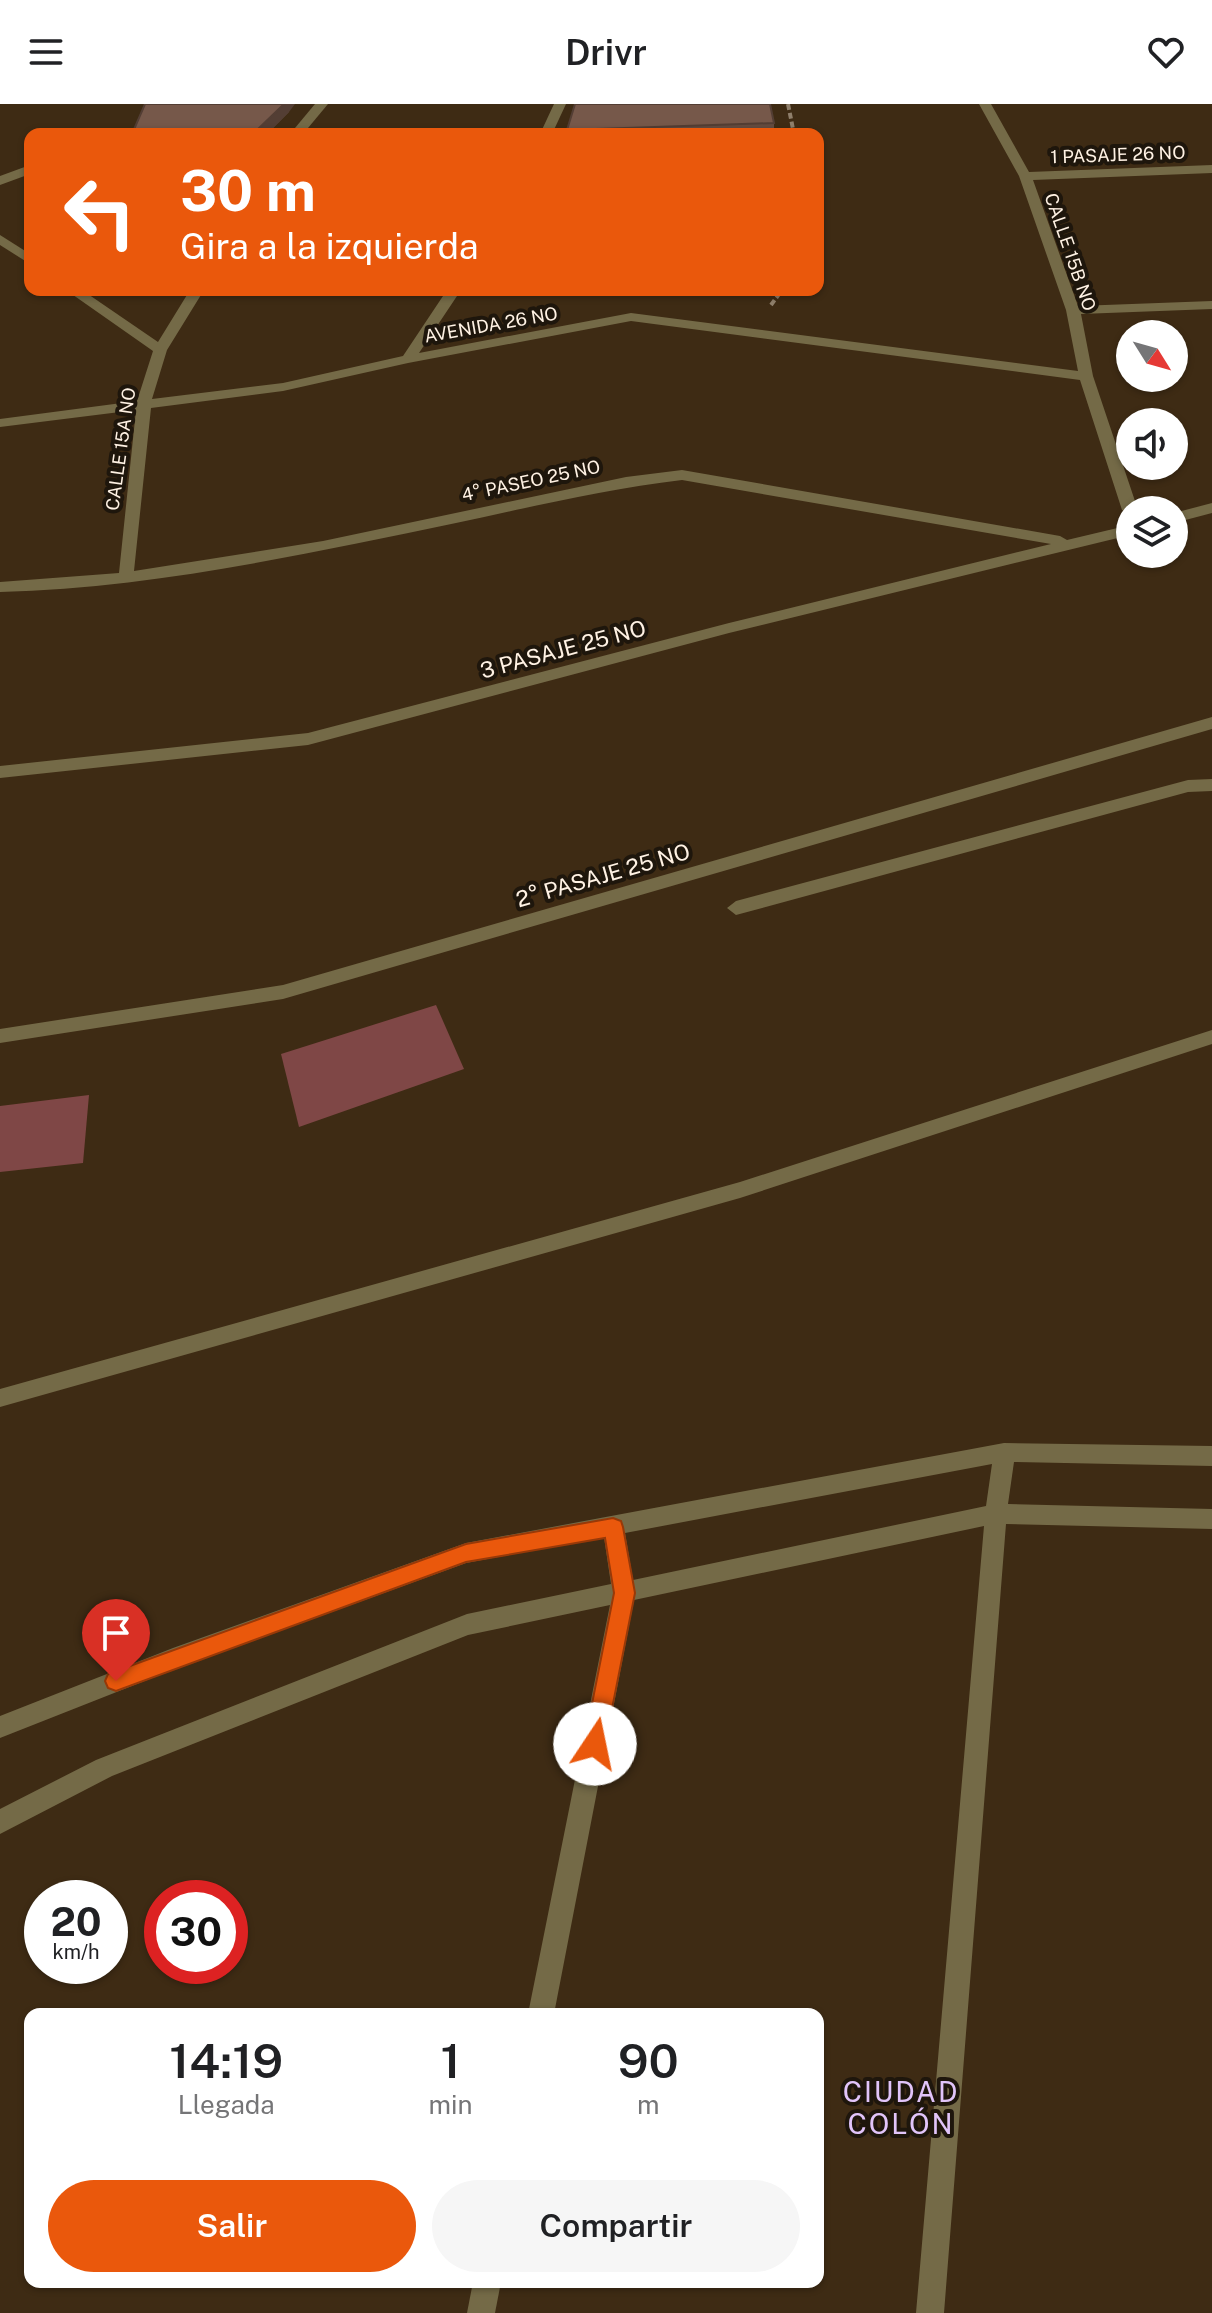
<!DOCTYPE html>
<html lang="es">
<meta charset="utf-8">
<style>
:root{--surface:#fff;--page:#f6f6f6;--text:#202124;--muted:#757577;--accent:#ea580c}
body{margin:0;font-family:"Public Sans",sans-serif;background:var(--page);color:var(--text);height:100vh;display:flex;flex-direction:column;font-size:30px;white-space:nowrap}
*{box-sizing:border-box;margin:0}
p{font-size:26px;color:var(--muted)}
.icon{flex:none;width:44px;height:44px;fill:none;stroke:currentColor;stroke-width:2;stroke-linecap:round;stroke-linejoin:round}
.map{position:relative;flex:1;overflow:hidden}
.drawer{position:absolute;left:24px;top:1904px;width:800px;height:280px;display:flex;flex-direction:column;background:var(--surface);border-radius:16px;box-shadow:0 2px 6px #0004}
.drawer>*{flex:none}
.banner{position:absolute;left:24px;top:24px;width:800px;height:168px;border-radius:16px;box-shadow:0 2px 6px #0004;background:#ea580c;color:#fff;overflow:hidden}
.needle{width:52px;rotate:127deg}
.tools{position:absolute;left:1116px;top:216px;display:grid;gap:16px}
.tools a{display:grid;place-items:center;width:72px;height:72px;border-radius:50%;background:var(--surface);box-shadow:0 2px 6px #0004;font-size:40px}
.speed{position:absolute;left:24px;top:1776px;display:flex;gap:16px;font-size:40px;font-weight:700;text-align:center}
.speed>*{display:grid;place-content:center;width:104px;height:104px;border-radius:50%;background:var(--surface);box-shadow:0 2px 6px #0004;line-height:1}
.speed small{font-size:20px;font-weight:400}
.speed .limit{border:12px solid #d22;background:#fff;color:#111}
.pin{position:absolute;display:grid;place-items:center;width:68px;height:68px;color:#fff;margin:-82px -34px;border-radius:50% 50% 50% 0;rotate:-45deg;box-shadow:0 0 8px #0007}
.pin .icon{rotate:45deg}
.me{position:absolute;width:88px;margin:-44px;rotate:11deg;stroke-linejoin:round;filter:drop-shadow(0 0 6px #0008)}
.turn{display:flex;align-items:center;gap:28px;height:168px;padding:0 24px;font-size:36px}
.turn .icon{width:104px;height:104px;stroke-width:2.5}
.turn b{display:block;font-size:56px;line-height:68px}
.eta{display:flex;justify-content:space-evenly;align-items:center;height:136px;text-align:center}
.eta b{font-size:48px;font-weight:600;line-height:56px}
.action{display:flex;gap:16px;margin-top:auto;padding:16px 24px}
.action a{flex:1;height:92px;border-radius:48px;background:var(--accent);color:#fff;font-size:32px;font-weight:600;line-height:92px;text-align:center}
.action a+a{background:var(--page);color:var(--text)}
header{display:flex;justify-content:space-between;align-items:center;height:104px;padding:0 24px;background:var(--surface);font-size:36px;font-weight:600}
.map>svg:first-child{display:block}
.green{fill:#7f4746}
.lines{fill:none;stroke-linecap:round;stroke-linejoin:round}
.path{stroke:#8f7f6b;stroke-width:4;stroke-dasharray:6 3;stroke-linecap:butt}
.street{fill:#746a47;fill-rule:evenodd}
.wall{fill:#654c40}
.shaded-wall{fill:#533e34}
.building{fill:#76584a;stroke:#533e34;stroke-width:2}
.route{fill:#ea580c;stroke:#983908;stroke-width:2}
.labels{text-anchor:middle;stroke-width:8;stroke-linejoin:round;paint-order:stroke}
.far-street-label{font-size:18px;fill:#fff2e4;stroke:#1e160c}
.street-label{font-size:22px;fill:#fff2e4;stroke:#1e160c}
.near-neighbourhood-label{font-size:28px;letter-spacing:2px;fill:#e1c4fa;stroke:#1e160c}
</style>
<header><svg class="icon" aria-label="menu" viewBox="0 0 24 24"><path d="M4 6h16M4 12h16M4 18h16"/></svg>Drivr<svg class="icon" aria-label="heart" viewBox="0 0 24 24"><path d="M12 20l-8-8c-3-5 5-10 8-4 3-6 11-1 8 4z"/></svg></header>
<div class="map">
<svg width="1212" height="2209" viewBox="0 0 1212 2209">
<rect width="100%" height="100%" fill="#3e2b14"/>
<!-- green -->
<g class="green">
<path d="M 436,901 L 464,965 L 299,1023 L 281,950 Z"/>
<path d="M 89,991 L 83,1059 L 0,1068 L 0,1002 Z"/>
</g>
<g class="lines">
<!-- path -->
<g class="path">
<path d="M 788,0 L 794,30"/>
<path d="M 771,201 L 782,186"/>
</g>
<!-- street -->
<g class="street">
<path d="M 315,0 L 328,0 L 303,30 L 290,30 Z"/>
<path d="M 554,0 L 566,0 L 552,30 L 540,30 Z"/>
<path d="M 979,0 L 991,0 L 1029,68 L 1212,61 L 1212,69 L 1033,76 L 1078,202 L 1212,197 L 1212,205 L 1081,210 L 1093,272 L 1138,406 L 1130,406 L 1130,411 L 1122,406 L 1080,276 L 631,217 L 408,259 L 283,287 L 151,304 L 134,467 L 323,437 L 626,373 L 682,366 L 1060,432 L 1067,436 L 1130,421 L 1130,431 L 729,529 L 308,641 L 0,674 L 0,662 L 308,629 L 729,519 L 1051,440 L 682,376 C 606,385 531,403 456,419 C 306,450 153,484 0,488 L 0,478 L 119,469 L 136,306 L 0,323 L 0,315 L 137,297 L 153,247 L 66,186 L 82,186 L 158,238 L 190,186 L 204,186 L 167,246 L 152,295 L 283,279 L 403,252 L 447,186 L 461,186 L 419,249 L 631,209 L 1078,267 L 1066,206 L 1019,72 Z"/>
<path d="M 30,61 L 30,70 L 0,81 L 0,72 Z"/>
<path d="M 0,131 L 30,150 L 30,160 L 0,141 Z"/>
<path d="M 1212,399 L 1212,409 L 1174,419 L 1174,409 Z"/>
<path d="M 1212,613 L 1212,625 L 283,895 L 0,939 L 0,925 L 283,881 Z"/>
<path d="M 1212,675 L 1212,687 L 1188,688 L 736,811 L 727,804 L 736,797 L 1188,676 Z"/>
<path d="M 1212,926 L 1212,940 L 740,1094 L 0,1303 L 0,1285 L 740,1078 Z"/>
<path d="M 1004,1339 L 1212,1342 L 1212,1362 L 1014,1358 L 1008,1400 L 1212,1405 L 1212,1425 L 1006,1420 L 944,2209 L 916,2209 L 984,1422 L 634,1496 L 554,1910 L 528,1910 L 610,1501 L 468,1531 L 112,1672 L 0,1730 L 0,1705 L 96,1656 L 467,1510 L 611,1480 L 604,1433 L 466,1459 L 175,1565 L 0,1634 L 0,1612 L 173,1544 L 466,1439 ZM 992,1360 L 986,1402 L 633,1476 L 625,1429 Z"/>
<path d="M 473,2178 L 501,2178 L 495,2209 L 467,2209 Z"/>
</g>
</g>
<!-- wall -->
<g class="wall">
<path d="M 289,8 L 267,30 L 132,30 Z"/>
<path d="M 774,19 L 774,30 L 567,30 L 567,26 Z"/>
</g>
<!-- shaded-wall -->
<path class="shaded-wall" d="M 284,0 L 295,0 L 289,8 L 267,30 L 256,30 L 255,28 Z"/>
<!-- building -->
<g class="building">
<path d="M 145,0 L 284,0 L 255,28 L 213,30 L 132,30 Z"/>
<path d="M 575,0 L 770,0 L 774,19 L 567,26 Z"/>
</g>
<!-- route -->
<path class="route" d="M 613,1414 L 621,1417 L 623,1423 L 635,1489 L 605,1640 L 602,1647 L 595,1650 L 587,1647 L 584,1640 L 614,1489 L 605,1434 L 466,1458 L 116,1587 L 108,1584 L 105,1577 L 108,1570 L 116,1567 L 466,1440 Z"/>
<g class="labels">
<!-- far-street labels -->
<g class="far-street-label">
<text transform="translate(1118 51) rotate(-2)" y="6">1 PASAJE 26 NO</text>
<text transform="translate(1070 148) rotate(71)" y="6">CALLE 15B NO</text>
<text transform="translate(491 221) rotate(-10)" y="6">AVENIDA 26 NO</text>
<text transform="translate(121 345) rotate(-82)" y="6">CALLE 15A NO</text>
<text transform="translate(531 377) rotate(-12)" y="6">4° PASEO 25 NO</text>
</g>
<!-- street labels -->
<g class="street-label">
<text transform="translate(563 545) rotate(-15)" y="8">3 PASAJE 25 NO</text>
<text transform="translate(603 771) rotate(-16)" y="8">2° PASAJE 25 NO</text>
</g>
<!-- near-neighbourhood labels -->
<g class="near-neighbourhood-label">
<text x="901" y="1998">CIUDAD<tspan x="901" dy="32">COLÓN</tspan></text>
</g>
</g>
</svg>
<div class="tools">
<a><svg class="needle" viewBox="-14 -14 28 28"><path d="M0-13l5 13h-10z" fill="#e53935"/><path d="M0 13l5-13h-10z" fill="#757577"/></svg></a>
<a><svg class="icon" aria-label="sound" viewBox="0 0 24 24"><path d="M4 9h4l5-4v14l-5-4H4zM17 9q2 3 0 6"/></svg></a>
<a><svg class="icon" aria-label="layers" viewBox="0 0 24 24"><path d="M12 4l9 5-9 5-9-5zM3 14l9 5 9-5"/></svg></a>
</div>
<div class="speed"><div>20<small>km/h</small></div><div class="limit">30</div></div>
<div class="pin" style="left:116px;top:1577px;background:#d93025"><svg class="icon" aria-label="arrive" viewBox="0 0 24 24"><path d="M6 21V4h12l-3 4 3 4H6"/></svg></div>
<svg class="me" style="left:595px;top:1640px" viewBox="-20 -20 40 40"><circle r="19" fill="#fff"/><path d="M0-13L10 11 0 6-10 11z" fill="#ea580c"/></svg>
<div class="banner">
<div class="turn"><svg class="icon" aria-label="left" viewBox="0 0 24 24"><path d="M17 20v-9H6M10 6l-5 5 5 5"/></svg><div><b>30 m</b>Gira a la izquierda</div></div>
</div>
<section class="drawer">
<div class="eta">
<div><b>14:19</b><p>Llegada</p></div>
<div><b>1</b><p>min</p></div>
<div><b>90</b><p>m</p></div>
</div>
<div class="action"><a>Salir</a><a>Compartir</a></div>
</section>
</div>
